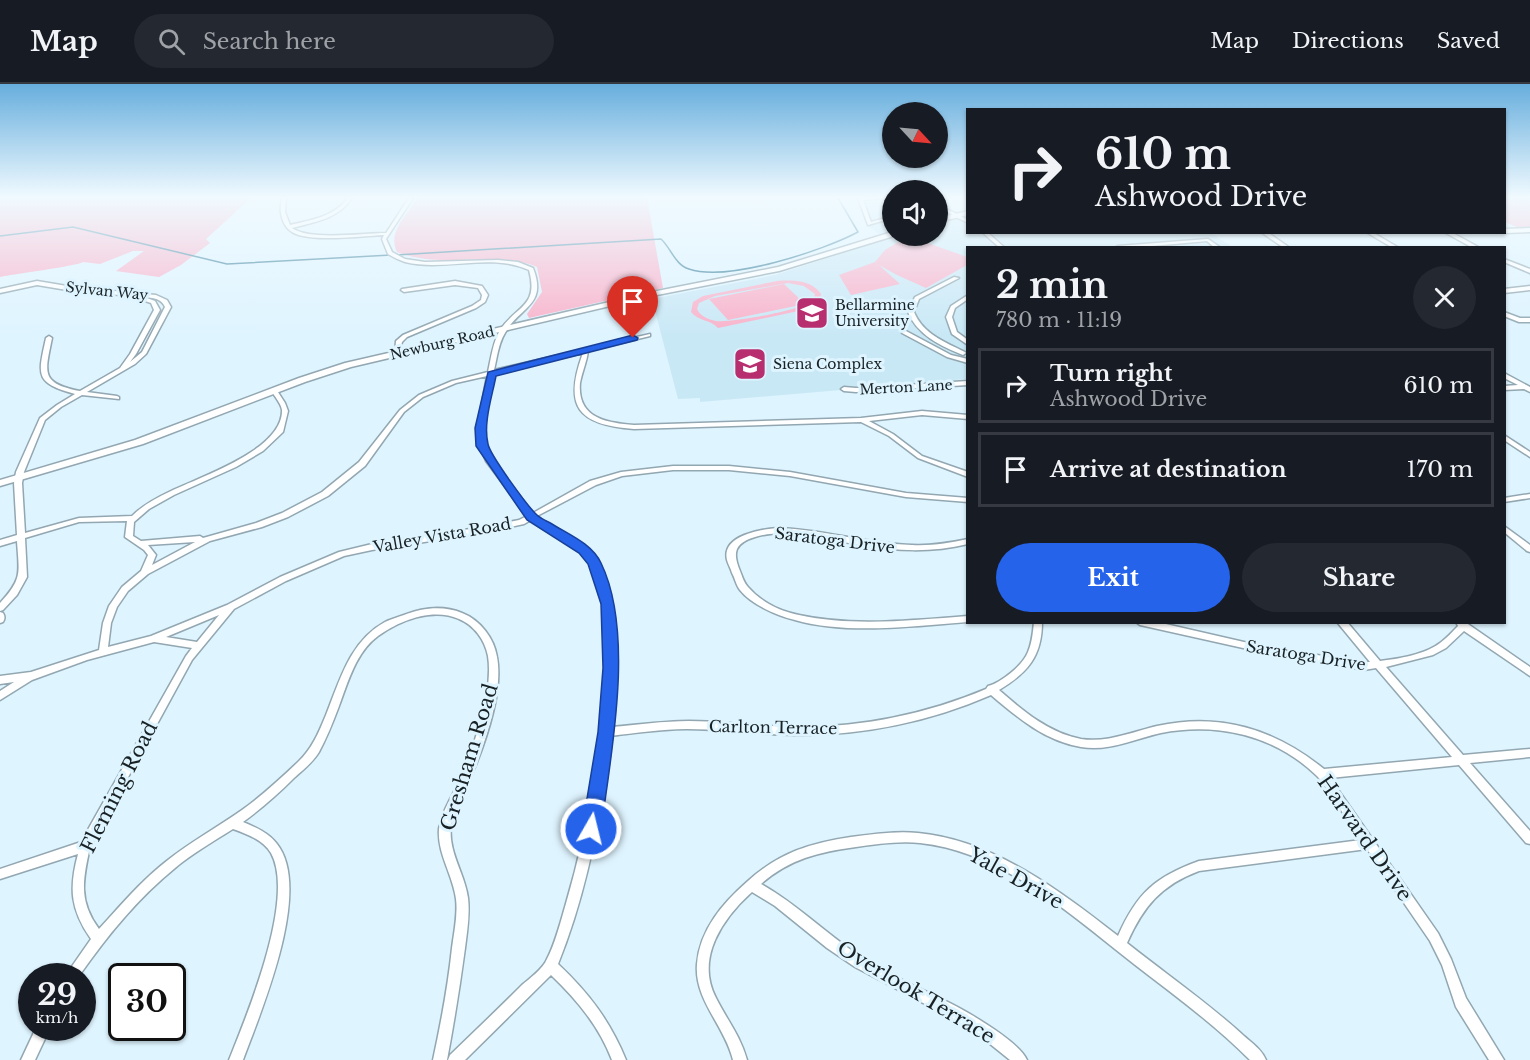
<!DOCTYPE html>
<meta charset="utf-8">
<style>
:root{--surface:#171b24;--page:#242831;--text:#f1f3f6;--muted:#9ea1a6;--line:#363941;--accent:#2563eb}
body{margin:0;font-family:"Libre Baskerville",serif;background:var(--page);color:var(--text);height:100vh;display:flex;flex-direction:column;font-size:22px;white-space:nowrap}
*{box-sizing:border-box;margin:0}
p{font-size:20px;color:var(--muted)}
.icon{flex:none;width:33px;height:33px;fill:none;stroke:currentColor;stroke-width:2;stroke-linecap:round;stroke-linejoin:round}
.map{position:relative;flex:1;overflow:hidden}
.drawer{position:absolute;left:966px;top:162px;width:540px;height:378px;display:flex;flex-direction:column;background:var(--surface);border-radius:0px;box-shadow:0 2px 4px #0004}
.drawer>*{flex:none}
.hud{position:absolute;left:966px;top:24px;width:540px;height:126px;border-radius:0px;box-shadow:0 2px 4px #0004;background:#171b24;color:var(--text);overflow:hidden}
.needle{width:39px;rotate:116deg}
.buttons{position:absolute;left:882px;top:18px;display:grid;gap:12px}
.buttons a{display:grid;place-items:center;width:66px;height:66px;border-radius:50%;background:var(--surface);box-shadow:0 2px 4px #0004;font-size:30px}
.speed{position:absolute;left:18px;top:879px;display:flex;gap:12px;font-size:30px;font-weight:700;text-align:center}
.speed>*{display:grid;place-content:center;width:78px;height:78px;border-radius:50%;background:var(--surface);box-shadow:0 2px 4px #0004;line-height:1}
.speed small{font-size:15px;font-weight:400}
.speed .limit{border:3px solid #111;border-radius:9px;background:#fff;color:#111}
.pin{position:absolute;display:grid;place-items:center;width:51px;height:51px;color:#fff;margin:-62px -26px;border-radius:50% 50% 50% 0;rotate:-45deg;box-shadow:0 0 6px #0007}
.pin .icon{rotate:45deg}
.me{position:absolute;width:66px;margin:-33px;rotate:8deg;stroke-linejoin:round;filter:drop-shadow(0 0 4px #0008)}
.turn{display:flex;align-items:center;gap:21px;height:126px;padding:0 30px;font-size:27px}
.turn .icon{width:78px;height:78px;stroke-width:2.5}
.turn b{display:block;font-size:42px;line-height:51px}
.round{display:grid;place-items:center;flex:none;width:63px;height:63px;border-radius:32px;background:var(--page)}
.overview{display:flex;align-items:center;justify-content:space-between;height:102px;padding:0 30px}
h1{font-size:36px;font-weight:700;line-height:45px}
.cta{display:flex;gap:12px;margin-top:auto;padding:12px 30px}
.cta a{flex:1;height:69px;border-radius:36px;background:var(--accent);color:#fff;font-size:24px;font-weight:700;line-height:69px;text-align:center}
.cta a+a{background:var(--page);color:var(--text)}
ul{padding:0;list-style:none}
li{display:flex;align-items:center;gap:18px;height:75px;margin:0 12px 9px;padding:0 18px;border:3px solid var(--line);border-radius:0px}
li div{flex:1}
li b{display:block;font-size:22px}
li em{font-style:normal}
header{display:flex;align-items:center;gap:36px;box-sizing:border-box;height:84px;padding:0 30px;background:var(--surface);border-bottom:2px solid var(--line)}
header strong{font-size:28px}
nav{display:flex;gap:33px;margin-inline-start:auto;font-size:21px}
.search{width:420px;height:54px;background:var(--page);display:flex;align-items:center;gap:15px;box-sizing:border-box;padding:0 21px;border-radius:33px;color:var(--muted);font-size:22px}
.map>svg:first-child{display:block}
.built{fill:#c9e8f6}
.green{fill:#f9b2ca;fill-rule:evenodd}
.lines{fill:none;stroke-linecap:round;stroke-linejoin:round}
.stream{stroke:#387e9a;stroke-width:1.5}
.street-casing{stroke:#92a7b1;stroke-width:3}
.secondary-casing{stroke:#92a7b1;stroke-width:3}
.street{fill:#fff;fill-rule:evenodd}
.secondary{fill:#fff;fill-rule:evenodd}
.route{fill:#2563eb;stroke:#184099;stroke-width:1.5}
.labels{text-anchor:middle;stroke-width:6;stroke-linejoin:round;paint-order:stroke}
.far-street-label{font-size:14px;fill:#182124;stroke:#def4ff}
.far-poi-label{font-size:14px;fill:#182124;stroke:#def4ff;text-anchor:start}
.street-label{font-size:16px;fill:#182124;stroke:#def4ff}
.near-street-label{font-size:20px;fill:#182124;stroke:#def4ff}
</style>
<header>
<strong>Map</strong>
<div class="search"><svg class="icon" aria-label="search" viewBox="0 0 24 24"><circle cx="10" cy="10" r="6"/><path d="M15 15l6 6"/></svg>Search here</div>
<nav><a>Map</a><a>Directions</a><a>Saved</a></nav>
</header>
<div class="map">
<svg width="1530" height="976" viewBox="0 0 1530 976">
<rect width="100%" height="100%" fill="#def4ff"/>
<!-- built -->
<path class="built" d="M 856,114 L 892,114 L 892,152 L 938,152 L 938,125 L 967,129 L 968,148 L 1211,149 L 1232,163 L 968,164 L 967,295 L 841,304 L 841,306 L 700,318 L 700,314 L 678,315 L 652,215 L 775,191 L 886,155 L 868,142 Z"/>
<!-- green -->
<g class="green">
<path d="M 0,114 L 251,114 L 206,155 L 210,159 L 181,181 L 159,193 L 116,187 L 144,167 L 133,167 L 100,180 L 83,178 C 78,182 13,190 0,193 Z"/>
<path d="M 418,114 L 647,114 L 663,204 L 529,234 L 527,230 L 542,208 L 537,183 C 493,164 447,187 397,168 C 387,148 407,131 418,114 Z"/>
<path d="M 1505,114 L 1530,114 L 1530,144 L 1519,144 L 1505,138 Z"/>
<path d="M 908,152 L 967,173 L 967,181 L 926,204 L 897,191 L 879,181 L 900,200 L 851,211 L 839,191 L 875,178 L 885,166 Z"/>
<path d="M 777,197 C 792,196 812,196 821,210 L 819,219 L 822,222 L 718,244 C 712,236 698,237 691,228 L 693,218 L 703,212 ZM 788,199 L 804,202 L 815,210 L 814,216 C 802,226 733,239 716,237 C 708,235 701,233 697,225 L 699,219 L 715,212 Z"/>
<path d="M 784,200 L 805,220 L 728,236 L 709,215 Z"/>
</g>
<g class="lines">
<!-- stream -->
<g class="stream">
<path d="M 0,152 L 73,143 L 227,180 L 391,171"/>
<path d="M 396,171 L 661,155 C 671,164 675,181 689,185 C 728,198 822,167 858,148 L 838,114"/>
</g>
<!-- street casing -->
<g class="street-casing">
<g id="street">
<path d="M 282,114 L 286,114 L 285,128 L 290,141 C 311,136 334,133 348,114 L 352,114 C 338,135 315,138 292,144 C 310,157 363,149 386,149 L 409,114 L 413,114 L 386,155 L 392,168 L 405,175 L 425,178 L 498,176 L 518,178 L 533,184 C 548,222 519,223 505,249 C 498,260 497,274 494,286 L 650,250 L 650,252 L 588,267 C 587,277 582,288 580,299 C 577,334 606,339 634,341 L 861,334 L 922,327 L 968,331 L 968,335 L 922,331 L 869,337 L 893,350 L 922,372 L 968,388 L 968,393 L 918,374 L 889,352 L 861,338 L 634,345 C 578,341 563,323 583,269 L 493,290 L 485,340 L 485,360 L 493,377 L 533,429 L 590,397 L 621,388 L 673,382 L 729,382 L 790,388 L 906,409 L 968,414 L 968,418 L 906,413 L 790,392 L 729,386 L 673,386 L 622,392 L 596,401 L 537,432 C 554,445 576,452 590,469 C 625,509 615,594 611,643 C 637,641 663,637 689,637 C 724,637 759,642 794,643 C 859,644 927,630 986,605 L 988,602 C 1001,599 1023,581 1028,568 C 1032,559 1033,548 1034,538 L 1042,538 C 1042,573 1027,589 999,606 C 1023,627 1049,649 1081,655 C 1107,659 1132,648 1157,642 C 1220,628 1274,645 1324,685 L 1452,673 L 1376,584 L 1364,586 L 1270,570 L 1140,541 L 1136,538 L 1157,538 L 1270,564 L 1364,578 L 1370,578 L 1337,538 L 1347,538 L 1380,577 C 1398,575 1426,570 1440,559 C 1447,554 1452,548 1458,542 L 1456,538 L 1465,538 L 1530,583 L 1530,592 L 1464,547 L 1446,564 L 1433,571 L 1386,583 L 1463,671 L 1530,665 L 1530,673 L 1470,679 L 1530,747 L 1530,760 L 1526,759 L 1459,681 L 1330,694 L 1438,849 L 1451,875 L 1466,914 L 1504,976 L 1489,976 L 1456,923 L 1442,881 L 1430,857 L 1367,765 L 1199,787 C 1161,801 1143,823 1127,859 C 1166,890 1207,918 1244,952 C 1252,959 1262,966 1266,976 L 1250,976 C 1214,940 1174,911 1134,880 C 1071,831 1003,768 920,759 C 899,757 877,760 856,763 C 819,768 789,775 761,800 C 797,820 826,850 861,873 C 895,896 935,909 970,930 C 985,939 1020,960 1027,976 L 1010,976 L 979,951 L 959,938 L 855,883 L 827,864 L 775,822 L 752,808 C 723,834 695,874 716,914 C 727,936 740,951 747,976 L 733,976 C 725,942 694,916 697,880 C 700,845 723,819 748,797 C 779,769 810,759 851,753 C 873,750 896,747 918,749 C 994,756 1060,807 1118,852 C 1137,809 1155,793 1199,777 L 1361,756 C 1352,742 1342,728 1333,714 C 1328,707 1323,698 1317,692 C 1275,651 1217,638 1161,649 C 1134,655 1108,668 1081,663 C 1045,657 1018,634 991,611 C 931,637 863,652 796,651 C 760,651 724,645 687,645 C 662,645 636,649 610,652 C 602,729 587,808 558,880 C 589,909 610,937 626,976 L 612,976 C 599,942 577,916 551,891 L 465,976 L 448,976 L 450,971 C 474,948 498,925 522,901 C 530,894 543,885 547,875 C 555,860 560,840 565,823 C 585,756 597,688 604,618 C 607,577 611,515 589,479 C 576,458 550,450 531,436 L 524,440 L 483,449 L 372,466 L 344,472 L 286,497 L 234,525 L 192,576 L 90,763 C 83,795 78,817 99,845 C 121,821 142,796 168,776 C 192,757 218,743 242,726 C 262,712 280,695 298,678 C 312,665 319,648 326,631 C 340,596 350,557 385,538 C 391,535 398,533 404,531 C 422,524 443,521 462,529 C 480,536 494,554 497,573 C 504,610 482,668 467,702 C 462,715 452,728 451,743 C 448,768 465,790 468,814 C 470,831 467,848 465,864 C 460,901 454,939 447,976 L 433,976 C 441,939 448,902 452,864 C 454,848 458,831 456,815 C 453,791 437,769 439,745 C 441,729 450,717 456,703 C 472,669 494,609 488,572 C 485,556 474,541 459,535 C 432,523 399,537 378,552 C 356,568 348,598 339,622 C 333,638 327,653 319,668 C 313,678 303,686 294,694 C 278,710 261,725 243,738 C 255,743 269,749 277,760 C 313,806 261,927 243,976 L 229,976 C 247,931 296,814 271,769 C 263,756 247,750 233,745 C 214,757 193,769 175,784 C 138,814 106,853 79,892 L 66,892 L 68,888 L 91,855 C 70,825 69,804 78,770 L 0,795 L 0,785 L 81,758 L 186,572 L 192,564 L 154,558 L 87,576 L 32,596 L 0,616 L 0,607 L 14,598 L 0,600 L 0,592 L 31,588 L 99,566 L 103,539 L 109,522 L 122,503 L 141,487 L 148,471 L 144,466 L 125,453 L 127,437 L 79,438 L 25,454 L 27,493 L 17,511 L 3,526 L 0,527 L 0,519 C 23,494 19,489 17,457 L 0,462 L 0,456 L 17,451 L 14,399 L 16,388 L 40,334 L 57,321 L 75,310 C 34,299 38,291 46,254 L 49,252 L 52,254 C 45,289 40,299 80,307 L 120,284 L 130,270 L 154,226 L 151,219 L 142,216 L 141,215 L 144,213 L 73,207 L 37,201 L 0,209 L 0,205 L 37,197 L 73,203 L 156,211 L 167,216 L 171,223 L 146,270 L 135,280 L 87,308 L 117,312 L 119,313 L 119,315 L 82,311 L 61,323 L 45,336 L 24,388 L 22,399 L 25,449 L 79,434 L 132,432 C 143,421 156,414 171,407 C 200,393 283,366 282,326 C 281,319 274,312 271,306 L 272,305 L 276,305 L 285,319 L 288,327 L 283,348 L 263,367 L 236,383 L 174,411 L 149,425 L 134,438 L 133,452 L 141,457 L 200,452 L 203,454 L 256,439 L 282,429 L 322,408 L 359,378 L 400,326 L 419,311 L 452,297 L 488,288 C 491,274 493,258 500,246 C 517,221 539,223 529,186 C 490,168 445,188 405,178 C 399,176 393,173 388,170 L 382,155 L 384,151 C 362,152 309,159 292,148 C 281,141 279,126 282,114 ZM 144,213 C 153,214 161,214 165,223 L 142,268 L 130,278 L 136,270 L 160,226 L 155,217 ZM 487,292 L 478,340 L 479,360 L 486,377 L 527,432 L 519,436 L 483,443 L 372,460 L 339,468 L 280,493 L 227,521 L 151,552 L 108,563 L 111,539 L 117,523 L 128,507 L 148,490 L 210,457 L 262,443 L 288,433 L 328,412 L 365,382 L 404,328 L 423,313 L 456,299 ZM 195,458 L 152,481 L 156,471 L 148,461 ZM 219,531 L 197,558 L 166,553 Z"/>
<path d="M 858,114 L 885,114 L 863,116 L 871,138 L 892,132 L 892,134 L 868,141 Z"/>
<path d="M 938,124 L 949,126 L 968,136 L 968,139 L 946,128 L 938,126 Z"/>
<path d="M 982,148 L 987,148 L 1005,164 L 1000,164 Z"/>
<path d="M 1261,148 L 1267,148 L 1290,164 L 1284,164 Z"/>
<path d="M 1366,148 L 1372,148 L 1399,164 L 1393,164 Z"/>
<path d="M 1444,148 L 1451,148 L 1480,164 L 1473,164 Z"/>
<path d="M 1208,155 L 1221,164 L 1215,164 L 1207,157 L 1130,164 L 1116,163 L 1118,162 Z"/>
<path d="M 1504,175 L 1530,185 L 1530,189 L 1504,178 Z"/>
<path d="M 954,193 L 959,194 L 919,215 L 914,228 C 923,250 945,258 965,268 L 966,269 L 963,271 C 941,262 917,251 908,228 L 915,213 Z"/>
<path d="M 455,197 L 482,202 L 488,211 L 485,218 L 476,224 L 407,253 L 402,258 L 399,270 L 395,270 L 396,257 L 403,251 L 472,222 L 481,216 L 482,211 L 478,204 L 455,201 L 404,208 L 401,206 L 402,205 Z"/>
<path d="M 1530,202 L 1530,206 L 1504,209 L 1504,205 Z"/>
<path d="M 968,211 L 968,215 L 955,224 L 952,233 L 957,248 L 968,256 L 968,261 L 952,250 L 946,233 L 951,222 Z"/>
<path d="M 1504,228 L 1520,234 L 1530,234 L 1530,238 L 1519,238 L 1504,232 Z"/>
<path d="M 902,247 L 906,247 L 951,271 L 968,275 L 968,279 L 947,273 L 902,249 Z"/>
<path d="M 1504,289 L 1530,303 L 1530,308 L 1524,305 L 1504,306 L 1504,302 L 1518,301 L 1504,294 Z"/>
<path d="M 968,297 L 968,301 L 856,308 L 844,307 L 841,305 L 844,303 L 856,304 Z"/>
<path d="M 1504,351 L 1530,368 L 1530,373 L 1504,356 Z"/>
<path d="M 1530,410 L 1530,414 L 1504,418 L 1504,414 Z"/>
<path d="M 1504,442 L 1530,461 L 1530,468 L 1527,467 L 1504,448 Z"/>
<path d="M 778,444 C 823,445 867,460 912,461 C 931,462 949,459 968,455 L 968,460 C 931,469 896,467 859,461 C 826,455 788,443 755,453 C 735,459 732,468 740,487 C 742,492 744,499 748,503 C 753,509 762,516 769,520 C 777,525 790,529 799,531 C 854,543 912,536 968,532 L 968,538 C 914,542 847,551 795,536 C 777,532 751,520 740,506 C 736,501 735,494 732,489 C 731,485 728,480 727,476 C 721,451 762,445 778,444 Z"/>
<path d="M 0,528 L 3,529 C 5,532 5,535 3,538 L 0,539 Z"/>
<path d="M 36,944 L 50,944 L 35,976 L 21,976 Z"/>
</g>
</g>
<!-- secondary casing -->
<g class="secondary-casing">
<g id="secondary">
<path d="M 968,127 L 968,131 L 938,138 L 938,134 Z"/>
<path d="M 1530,144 L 1530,148 L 1504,149 L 1502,148 L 1504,148 L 1504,145 Z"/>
<path d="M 892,148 L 894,152 L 779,187 L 657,211 L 351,283 L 305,298 L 143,360 L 0,402 L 0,396 L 135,356 L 299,294 L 345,279 L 657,207 L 778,183 Z"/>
</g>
</g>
<!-- street -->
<use href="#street" class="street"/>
<!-- secondary -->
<use href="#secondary" class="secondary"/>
</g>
<!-- sky -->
<linearGradient id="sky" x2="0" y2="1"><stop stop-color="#67aedd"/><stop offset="0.45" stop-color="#f0faff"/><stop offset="1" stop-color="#f0faff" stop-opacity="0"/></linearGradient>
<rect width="1530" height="251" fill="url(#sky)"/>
<!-- route -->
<path class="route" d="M 633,251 L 638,254 L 637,256 L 496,292 C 492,313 483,339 488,360 C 490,371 528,423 537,431 C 541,435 547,437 552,440 C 570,451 592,460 601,479 C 635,549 611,670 601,745 L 598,751 L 591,753 L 585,751 L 582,745 L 598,648 L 603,584 L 601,520 L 588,480 L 579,469 L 527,436 L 476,362 L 475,344 L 488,288 Z"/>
<!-- icons -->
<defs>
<g id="university-square" transform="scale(1.725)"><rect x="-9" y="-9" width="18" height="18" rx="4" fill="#b72f6e" stroke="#def4ff"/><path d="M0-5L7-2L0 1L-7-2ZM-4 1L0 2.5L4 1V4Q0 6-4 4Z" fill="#fff"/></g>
</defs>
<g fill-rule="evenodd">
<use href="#university-square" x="812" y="229"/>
<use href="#university-square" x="750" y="280"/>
</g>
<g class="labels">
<!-- far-street labels -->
<g class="far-street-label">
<text transform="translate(107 207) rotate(6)" y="5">Sylvan Way</text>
<text transform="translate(442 259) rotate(-13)" y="5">Newburg Road</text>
<text transform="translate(906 303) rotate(-3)" y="5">Merton Lane</text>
</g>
<!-- far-poi labels -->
<g class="far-poi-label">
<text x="835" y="226">Bellarmine<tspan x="835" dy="16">University</tspan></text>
<text x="773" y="285">Siena Complex</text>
</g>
<!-- street labels -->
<g class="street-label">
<text transform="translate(442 451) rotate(-10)" y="6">Valley Vista Road</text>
<text transform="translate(835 456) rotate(7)" y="6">Saratoga Drive</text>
<text transform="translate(1306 571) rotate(9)" y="6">Saratoga Drive</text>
<text transform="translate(773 643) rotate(1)" y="6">Carlton Terrace</text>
</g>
<!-- near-street labels -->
<g class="near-street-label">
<text transform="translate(469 673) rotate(-73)" y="7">Gresham Road</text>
<text transform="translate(119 703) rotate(-63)" y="7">Fleming Road</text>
<text transform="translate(1365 754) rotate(55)" y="7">Harvard Drive</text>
<text transform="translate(1016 794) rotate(29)" y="7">Yale Drive</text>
<text transform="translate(916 908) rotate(31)" y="7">Overlook Terrace</text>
</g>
</g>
</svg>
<div class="buttons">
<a><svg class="needle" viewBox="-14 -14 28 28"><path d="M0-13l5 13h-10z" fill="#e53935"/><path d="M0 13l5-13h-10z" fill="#9ea1a6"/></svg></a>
<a><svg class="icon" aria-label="sound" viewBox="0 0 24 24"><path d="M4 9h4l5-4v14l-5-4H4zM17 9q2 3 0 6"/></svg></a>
</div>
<div class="speed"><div>29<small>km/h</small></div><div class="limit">30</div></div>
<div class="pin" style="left:633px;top:254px;background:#d93025"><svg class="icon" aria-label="arrive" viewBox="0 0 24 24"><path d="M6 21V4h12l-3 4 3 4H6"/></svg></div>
<svg class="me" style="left:591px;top:745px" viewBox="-20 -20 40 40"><circle r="17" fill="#2563eb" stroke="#fff" stroke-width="3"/><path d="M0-11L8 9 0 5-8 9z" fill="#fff"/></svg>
<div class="hud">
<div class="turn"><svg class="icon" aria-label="right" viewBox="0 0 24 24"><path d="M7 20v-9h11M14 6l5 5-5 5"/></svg><div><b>610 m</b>Ashwood Drive</div></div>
</div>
<section class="drawer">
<div class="overview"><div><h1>2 min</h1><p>780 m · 11:19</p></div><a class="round"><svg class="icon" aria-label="close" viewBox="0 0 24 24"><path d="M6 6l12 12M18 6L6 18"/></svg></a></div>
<ul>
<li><svg class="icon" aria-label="right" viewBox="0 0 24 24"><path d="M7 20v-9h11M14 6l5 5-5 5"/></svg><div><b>Turn right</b><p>Ashwood Drive</p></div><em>610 m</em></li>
<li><svg class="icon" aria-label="arrive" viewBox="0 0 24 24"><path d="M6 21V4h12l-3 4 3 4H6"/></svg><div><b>Arrive at destination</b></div><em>170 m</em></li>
</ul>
<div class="cta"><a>Exit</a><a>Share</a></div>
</section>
</div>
